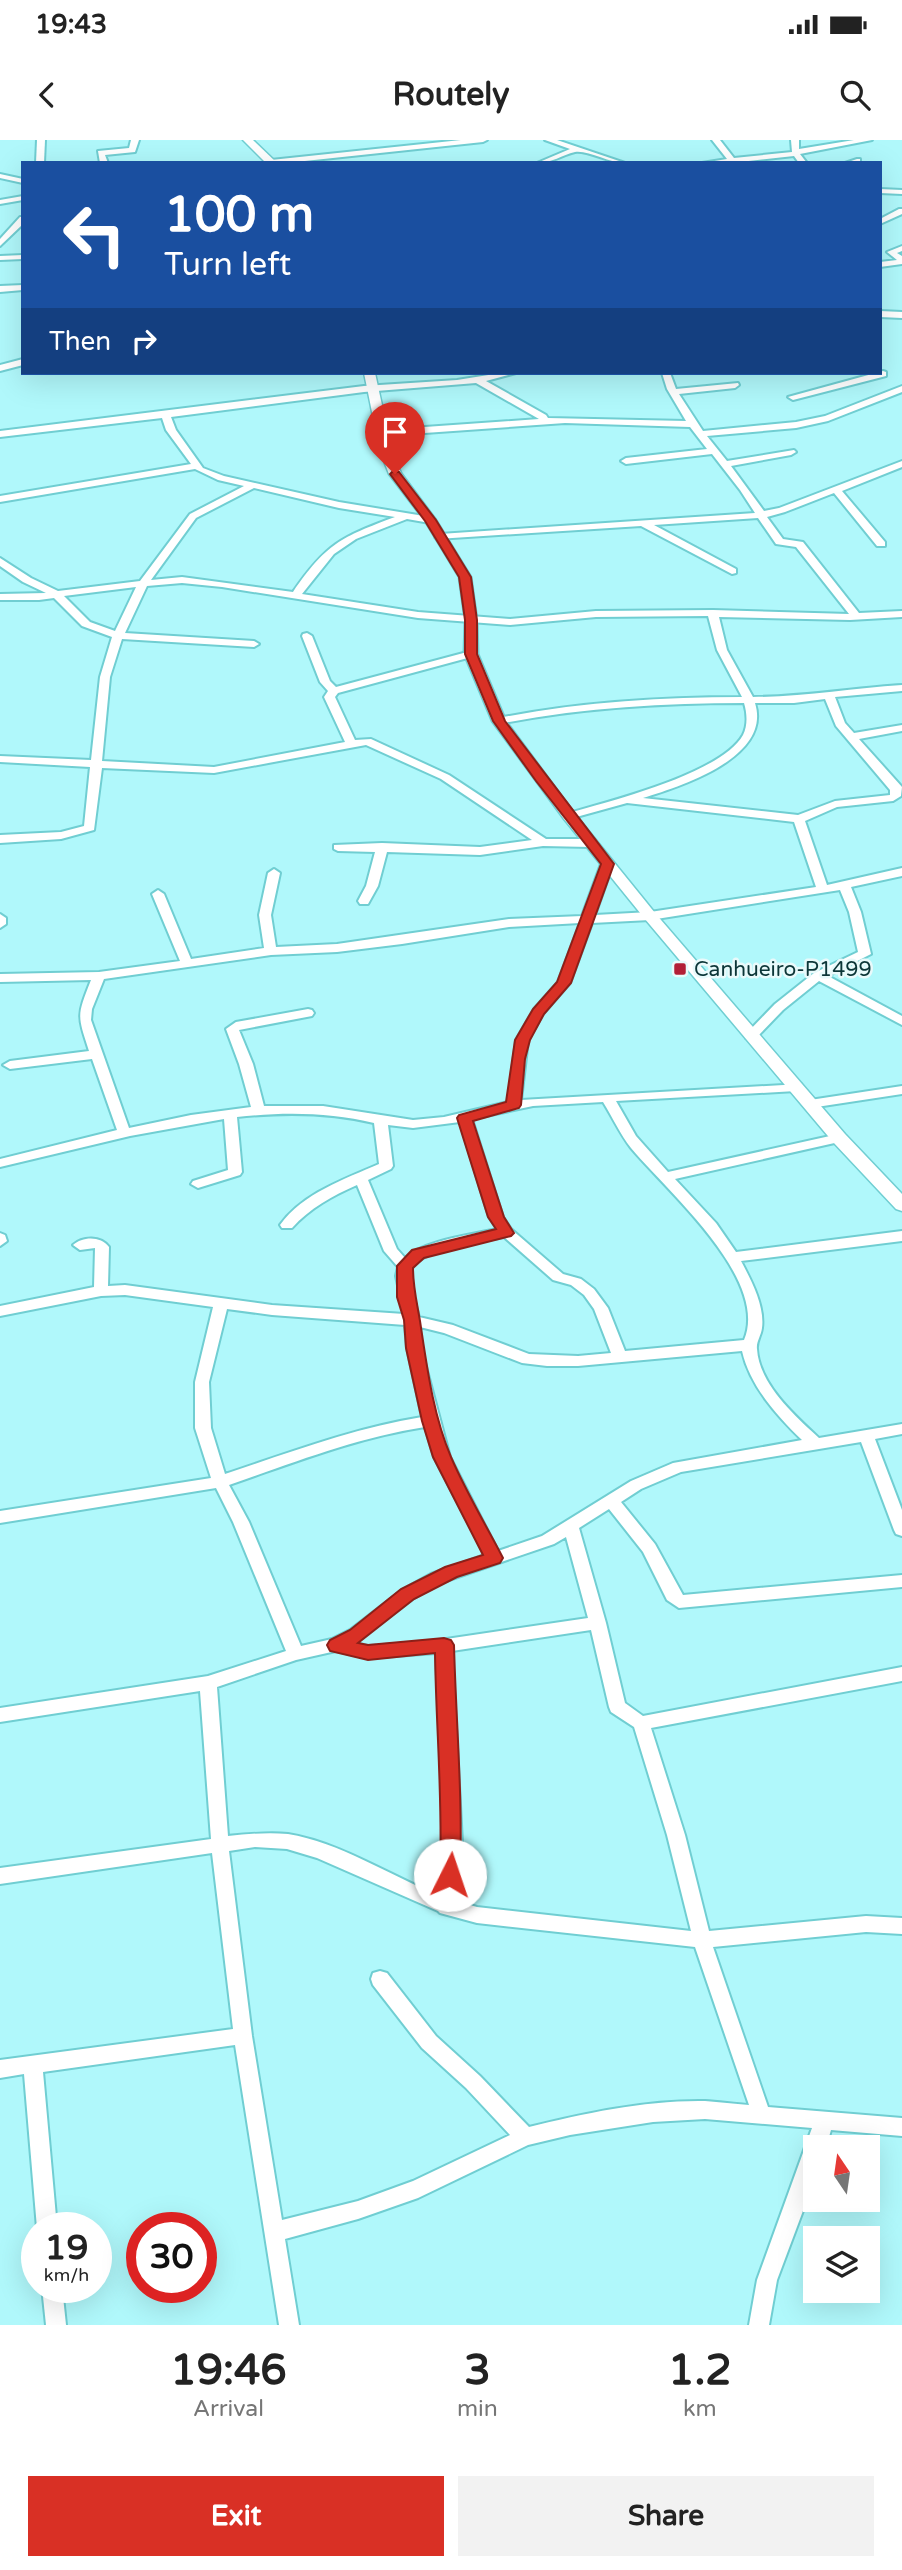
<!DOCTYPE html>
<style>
:root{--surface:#fff;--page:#f2f2f2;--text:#222;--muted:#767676;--accent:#d93025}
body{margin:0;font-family:"Varela Round",sans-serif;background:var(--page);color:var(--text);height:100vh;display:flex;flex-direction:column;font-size:26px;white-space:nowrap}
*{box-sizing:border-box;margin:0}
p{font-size:23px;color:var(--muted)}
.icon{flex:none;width:38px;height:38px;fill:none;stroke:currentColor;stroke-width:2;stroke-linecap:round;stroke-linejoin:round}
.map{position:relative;height:2185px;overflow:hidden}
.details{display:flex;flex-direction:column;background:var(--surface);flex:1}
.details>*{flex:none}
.hud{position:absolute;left:21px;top:21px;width:861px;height:214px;border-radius:0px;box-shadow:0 7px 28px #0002;background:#1a4fa0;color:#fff;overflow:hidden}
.needle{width:46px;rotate:347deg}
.buttons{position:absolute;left:803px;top:1995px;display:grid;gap:14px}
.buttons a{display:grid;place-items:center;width:77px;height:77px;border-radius:0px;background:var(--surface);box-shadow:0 7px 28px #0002;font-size:35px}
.speed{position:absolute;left:21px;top:2072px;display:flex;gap:14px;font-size:35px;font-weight:700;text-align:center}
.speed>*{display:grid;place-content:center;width:91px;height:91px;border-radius:50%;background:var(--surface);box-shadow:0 7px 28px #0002;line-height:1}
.speed small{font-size:18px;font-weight:400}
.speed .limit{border:10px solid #d22;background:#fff;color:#111}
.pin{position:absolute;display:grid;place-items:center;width:60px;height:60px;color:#fff;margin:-72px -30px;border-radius:50% 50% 50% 0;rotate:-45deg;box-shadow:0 0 7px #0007}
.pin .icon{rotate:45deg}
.me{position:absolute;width:77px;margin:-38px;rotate:4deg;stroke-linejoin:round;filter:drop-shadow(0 0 5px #0008)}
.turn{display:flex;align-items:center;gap:24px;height:147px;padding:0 28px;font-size:32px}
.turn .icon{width:91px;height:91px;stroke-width:2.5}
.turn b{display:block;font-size:49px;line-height:60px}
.then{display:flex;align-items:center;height:66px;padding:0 28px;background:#0003;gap:14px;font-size:26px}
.eta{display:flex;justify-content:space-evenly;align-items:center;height:119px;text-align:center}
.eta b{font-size:42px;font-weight:700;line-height:49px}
.primary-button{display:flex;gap:14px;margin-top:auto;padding:14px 28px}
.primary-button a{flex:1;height:80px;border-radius:0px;background:var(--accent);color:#fff;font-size:28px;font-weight:700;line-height:80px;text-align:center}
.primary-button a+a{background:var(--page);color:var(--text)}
.status{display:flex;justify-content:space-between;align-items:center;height:49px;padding:0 35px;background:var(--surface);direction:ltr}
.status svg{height:19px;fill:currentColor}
header{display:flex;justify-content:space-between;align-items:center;height:91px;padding:0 28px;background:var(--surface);font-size:32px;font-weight:700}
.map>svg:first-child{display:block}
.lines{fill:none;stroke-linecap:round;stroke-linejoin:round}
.minor-casing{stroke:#70ced2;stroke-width:4}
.tertiary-casing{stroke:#70ced2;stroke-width:3}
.minor{fill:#fff;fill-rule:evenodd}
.tertiary{fill:#fff;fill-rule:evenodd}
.route{fill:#d93025;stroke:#8d1f18;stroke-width:2}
.poi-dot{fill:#b21f37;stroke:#e9fafb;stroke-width:2.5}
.labels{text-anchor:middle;stroke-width:5;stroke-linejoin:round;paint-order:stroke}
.poi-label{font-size:21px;fill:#0c3638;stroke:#e9fafb;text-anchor:start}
</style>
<div class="status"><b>19:43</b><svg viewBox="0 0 49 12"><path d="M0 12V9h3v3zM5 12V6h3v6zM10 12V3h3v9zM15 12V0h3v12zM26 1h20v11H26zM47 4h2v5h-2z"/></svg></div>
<header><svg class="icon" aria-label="back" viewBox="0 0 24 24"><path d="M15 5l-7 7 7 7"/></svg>Routely<svg class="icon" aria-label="search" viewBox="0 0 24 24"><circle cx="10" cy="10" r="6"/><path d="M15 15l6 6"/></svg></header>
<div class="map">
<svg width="902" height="2185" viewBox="0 0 902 2185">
<rect width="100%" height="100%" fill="#b0f8fb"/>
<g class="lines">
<!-- minor casing -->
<g class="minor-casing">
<g id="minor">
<path d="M 37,0 L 45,0 L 44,23 L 36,23 Z"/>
<path d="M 131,0 L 139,0 L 135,12 L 105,15 L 108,23 L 100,23 L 98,11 L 129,8 Z"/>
<path d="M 461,0 L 487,0 L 483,2 L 286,23 L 267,22 L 271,20 Z"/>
<path d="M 545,0 L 557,0 L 625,23 C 609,23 588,10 575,12 C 562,15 552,23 537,23 L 570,9 Z"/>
<path d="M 712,0 L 720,0 L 734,18 L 792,12 L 791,0 L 799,0 L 799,9 L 854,0 L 872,0 L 800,14 L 807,23 L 799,23 L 794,16 L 731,23 L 702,23 L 727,19 Z"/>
<path d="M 857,19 L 860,19 L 860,23 L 845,23 Z"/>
<path d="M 0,34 L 23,39 L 23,43 L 0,38 Z"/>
<path d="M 880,49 L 902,50 L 902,54 L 880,53 Z"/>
<path d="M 23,56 L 23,60 L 0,64 L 0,60 Z"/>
<path d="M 899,69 L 902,69 L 902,74 L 880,84 L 880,79 Z"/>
<path d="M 20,77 L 23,77 L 23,84 L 0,106 L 0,99 Z"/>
<path d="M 902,106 L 902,111 L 897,113 L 902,116 L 902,124 L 880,127 L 880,122 L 897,120 L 887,112 Z"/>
<path d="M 23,115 L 23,119 L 0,120 L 0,116 Z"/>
<path d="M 23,145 L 23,150 L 0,152 L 0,146 Z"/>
<path d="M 880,171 L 902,172 L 902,178 L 880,177 Z"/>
<path d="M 23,219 L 23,225 L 0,231 L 0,225 Z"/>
<path d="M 883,231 L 886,232 L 886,236 L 793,260 L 788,257 Z"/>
<path d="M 501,233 L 516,233 L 486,241 L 546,275 L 548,278 L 686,281 L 667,249 L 662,233 L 670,233 L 676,249 L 738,243 L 739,245 L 735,248 L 679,254 L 703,291 L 796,282 L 825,276 L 902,246 L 902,252 L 828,281 L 796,288 L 707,296 L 727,321 L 794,310 L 796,312 L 791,315 L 731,326 L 764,371 L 779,368 L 902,321 L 902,327 L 842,351 L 885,402 L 885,406 L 877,406 L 834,353 L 785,372 L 767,377 L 783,399 L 803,402 L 859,473 L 902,471 L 902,477 L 850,480 L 719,477 L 727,510 L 753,557 C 803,557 852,548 902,545 L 902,551 L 835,557 L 845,583 L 854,593 L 902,585 L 902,591 L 859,599 L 902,647 L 901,656 L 893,661 L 837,667 L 805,681 L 827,745 L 902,728 L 902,736 L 851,747 L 861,772 L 871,814 L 828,836 L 902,876 L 902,885 L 819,841 L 783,870 L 756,898 L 746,898 L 745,895 L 775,864 L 814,833 L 858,812 L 849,772 L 840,750 L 650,780 L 592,783 L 570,843 L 543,874 L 528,900 L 521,960 L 801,944 L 803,947 L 796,951 L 616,961 L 636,996 L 668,1032 L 839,994 L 844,995 L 846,998 L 839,1002 L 675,1039 L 716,1083 L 736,1112 L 902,1091 L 902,1101 L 741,1121 C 751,1140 765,1166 762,1188 C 761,1196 756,1202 757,1209 C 759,1244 795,1276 819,1298 L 902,1284 L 902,1294 L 875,1299 L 902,1370 L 902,1396 L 896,1394 L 894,1390 L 861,1302 L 681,1332 L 641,1349 L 621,1362 L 655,1404 L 683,1455 L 902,1435 L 902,1447 L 679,1468 L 667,1460 L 643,1412 L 609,1369 L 579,1388 L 606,1483 L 625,1563 L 643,1576 L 902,1527 L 902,1541 L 651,1588 L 685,1695 L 709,1791 L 866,1776 L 902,1778 L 902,1794 L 866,1792 L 713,1807 L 768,1967 L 902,1978 L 902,1996 L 831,1990 L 826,2007 L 816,2007 L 816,2036 L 777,2140 L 769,2185 L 749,2185 L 757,2140 L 812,1988 L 705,1979 L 653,1982 L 570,1995 L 528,2005 L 418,2058 L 358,2079 L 285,2099 L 299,2185 L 279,2185 L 235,1905 L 43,1932 L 57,2088 L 37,2088 L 24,1934 L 0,1938 L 0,1920 L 233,1889 L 212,1713 L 0,1744 L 0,1728 L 211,1699 L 200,1551 L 0,1582 L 0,1568 L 208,1536 L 286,1511 L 233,1382 L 216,1348 L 0,1383 L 0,1371 L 211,1338 L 195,1288 L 195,1242 L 213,1167 L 125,1155 L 101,1156 L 0,1176 L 0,1166 L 94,1147 L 95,1108 L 80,1110 L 73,1105 C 83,1096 101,1096 109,1107 L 108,1146 L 125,1145 L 272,1165 L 404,1174 L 396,1136 L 398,1127 L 384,1111 L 357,1045 C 332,1056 310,1068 292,1088 L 282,1088 L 280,1085 C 303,1053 345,1039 379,1024 L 374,983 C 329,972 283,972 237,977 L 242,1032 L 240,1035 L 198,1048 L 191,1044 L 193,1041 L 228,1030 L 224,979 L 130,996 L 0,1027 L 0,1019 L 117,990 L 92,919 L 10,929 L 3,925 L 10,921 L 89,911 C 77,874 77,876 91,840 L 0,842 L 0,834 L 99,832 L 180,821 L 152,754 L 158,750 L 164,754 L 191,819 L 264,808 L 259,775 L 268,733 L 274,729 L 280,733 L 271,775 L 276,807 L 337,804 L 509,779 L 582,776 L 601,724 L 607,720 L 613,724 L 595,775 L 650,772 L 816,747 L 794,682 L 627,663 L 569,679 L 563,676 L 565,674 C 607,662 721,634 743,595 C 748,585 747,573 744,563 C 662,563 579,568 499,584 L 494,581 L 499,578 C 579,562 661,557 742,557 L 717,510 L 708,476 L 596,477 L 510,485 L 418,478 L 222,447 L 182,443 L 147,446 L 125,493 L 254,501 L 259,504 L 254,507 L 122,499 L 110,537 L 102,621 L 214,627 L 345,602 L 324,557 L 328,551 L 320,542 L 302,496 L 303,494 L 307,493 L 312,496 L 330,541 L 336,547 L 471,511 L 476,514 L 475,516 L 338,553 L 335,557 L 355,600 L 371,599 L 449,635 L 546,699 L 590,699 L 596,703 L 590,707 L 543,706 L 480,715 L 387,712 L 378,746 L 368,764 L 360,764 L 358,761 L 366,746 L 375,712 L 338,711 L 334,709 L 334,705 L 382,703 L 480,707 L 532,700 L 441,639 L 366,605 L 214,633 L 102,628 L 94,690 L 61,699 L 0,703 L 0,695 L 61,692 L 84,686 L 90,627 L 0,622 L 0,616 L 91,620 L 100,537 L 112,497 L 82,486 L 54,458 L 39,460 L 0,460 L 0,454 L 46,453 L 23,442 L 0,426 L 0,418 L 31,438 L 58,451 L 140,441 L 190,374 L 244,346 L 218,340 L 195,329 L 0,362 L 0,356 L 191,324 L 166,290 L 162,278 L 0,297 L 0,291 L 364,246 L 457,240 ZM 476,243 L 539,279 L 382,290 L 377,293 L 382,296 L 565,283 L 690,287 L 707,309 L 626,318 L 621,321 L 626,324 L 712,314 L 740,350 L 755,373 L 440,394 L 435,397 L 437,399 L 641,386 L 732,434 L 736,433 L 736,429 L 654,385 L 758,378 L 776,404 L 796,407 L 849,474 L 713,470 L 596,471 L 510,479 L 418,472 L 302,454 L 334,414 L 356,399 L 407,379 L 430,383 L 435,380 L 430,377 L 339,362 L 224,336 L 203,328 L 176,290 L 171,277 L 364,252 ZM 254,348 L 339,368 L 395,377 C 341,397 326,404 293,452 L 182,437 L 151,440 L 196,378 ZM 136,447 L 115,491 L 90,482 L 64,456 ZM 825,559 L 836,586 L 890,650 L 890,655 L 835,661 L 798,675 L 643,658 C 682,646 772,617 755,563 L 794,563 ZM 580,783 L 558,842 L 534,869 L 516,900 L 508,962 L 444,977 L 413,980 L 323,966 L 264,966 L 253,924 L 239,890 L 312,876 L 314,873 L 312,870 L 308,869 L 236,882 L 226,889 L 239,924 L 251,967 L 191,975 L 129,988 L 91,880 L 92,869 L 104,839 L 271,815 L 337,812 L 402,804 L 509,787 ZM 603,962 C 613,978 620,994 631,1008 C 666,1050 770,1139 744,1200 L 625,1211 L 608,1168 L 594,1149 L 581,1139 L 563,1134 L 511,1089 L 503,1077 L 472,979 L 533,966 ZM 460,982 L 489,1077 L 497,1089 C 471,1095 425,1100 405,1118 L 397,1109 L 368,1040 L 391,1029 L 393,1026 L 388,985 L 413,988 ZM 504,1097 L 553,1140 L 571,1145 L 584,1155 L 594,1169 L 611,1213 L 578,1216 L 529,1214 L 453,1185 L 419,1177 C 416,1166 407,1137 412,1128 C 422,1109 483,1101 504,1097 ZM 227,1169 L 272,1175 L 405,1185 L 407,1208 L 422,1277 C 354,1288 291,1312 225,1334 L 211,1288 L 209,1242 ZM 420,1187 L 444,1193 L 522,1223 L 547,1226 L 578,1226 L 742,1211 C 750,1246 777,1276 802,1300 L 673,1323 L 631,1341 L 542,1396 L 498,1411 L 450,1317 L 421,1208 ZM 425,1287 L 434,1317 L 485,1415 L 431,1434 L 402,1450 L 350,1490 L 332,1499 L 301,1506 L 249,1382 L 229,1345 C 296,1322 355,1298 425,1287 ZM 566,1397 L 588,1478 L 426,1502 L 368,1506 L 355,1503 L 414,1458 L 443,1442 L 554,1404 ZM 591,1490 L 609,1567 L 611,1572 L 634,1587 L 667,1695 L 691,1791 L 477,1767 L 456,1761 L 462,1703 L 452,1511 ZM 336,1511 L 368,1518 L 436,1513 L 444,1703 L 438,1755 C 391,1736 339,1702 288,1694 C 267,1692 248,1694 228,1696 L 217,1547 L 296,1520 ZM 255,1707 L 287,1709 L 317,1718 L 438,1771 L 440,1773 L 477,1783 L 695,1807 L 749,1965 C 734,1964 720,1962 705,1961 C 647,1960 585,1973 529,1987 L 480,1936 L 436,1896 L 387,1833 L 380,1831 L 373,1833 L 371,1839 L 373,1845 L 422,1908 L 466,1948 L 510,1995 L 413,2041 L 358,2061 L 282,2080 L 252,1896 L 229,1711 Z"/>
<path d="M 0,774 L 6,778 L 6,784 L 0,788 Z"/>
<path d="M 902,946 L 902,954 L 810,968 L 803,964 L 810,960 Z"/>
<path d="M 0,1093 L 5,1095 L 7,1101 L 0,1106 Z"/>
<path d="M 42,2147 L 62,2147 L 66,2185 L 46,2185 Z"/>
</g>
</g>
<!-- tertiary casing -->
<g class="tertiary-casing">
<g id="tertiary">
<path d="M 243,0 L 253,0 L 277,23 L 266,23 Z"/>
<path d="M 364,233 L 375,233 L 392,311 L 401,333 L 436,380 L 471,437 L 477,480 L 478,514 L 506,581 L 574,673 L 655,773 L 845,994 L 902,1054 L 902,1071 L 896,1069 L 833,1002 L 645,779 L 564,679 L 492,581 L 464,514 L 465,480 L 459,437 L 425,381 L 389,334 L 380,311 Z"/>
</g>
</g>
<!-- minor -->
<use href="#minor" class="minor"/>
<!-- tertiary -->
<use href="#tertiary" class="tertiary"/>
</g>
<!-- route -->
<path class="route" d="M 392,332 L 399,332 L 436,380 L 471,437 L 477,480 L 477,514 L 505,581 L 614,724 L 571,843 L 544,874 L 530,900 L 525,919 L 521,965 L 519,968 L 473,981 L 504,1077 L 514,1093 L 511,1096 L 424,1118 L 413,1128 C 413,1147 417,1163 420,1181 C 427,1227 433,1275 451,1317 C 466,1352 486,1385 503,1418 L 500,1423 L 457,1437 L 414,1459 L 358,1503 L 368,1505 L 444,1498 L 451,1500 L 454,1505 C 456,1582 463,1658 460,1735 L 457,1741 L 450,1744 L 443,1741 L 440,1735 C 443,1661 436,1587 435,1513 L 368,1520 L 330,1511 L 327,1505 L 330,1500 L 350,1490 L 401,1449 L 445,1427 L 483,1415 L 433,1317 L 422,1281 L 406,1208 L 404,1180 L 397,1157 L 397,1126 L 412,1110 L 496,1089 L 488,1077 L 457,978 L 459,975 L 506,962 L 515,900 L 533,869 L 557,842 L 601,724 L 536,641 L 493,581 L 465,514 L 465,480 L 459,437 L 425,381 L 390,334 Z"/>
<!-- markers -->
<rect class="poi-dot" x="673" y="822" width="14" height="14" rx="3.5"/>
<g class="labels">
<!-- poi labels -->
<g class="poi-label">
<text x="694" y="836">Canhueiro-P1499</text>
</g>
</g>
</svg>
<div class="buttons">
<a><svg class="needle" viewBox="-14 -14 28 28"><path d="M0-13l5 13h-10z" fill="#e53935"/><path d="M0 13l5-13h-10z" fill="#767676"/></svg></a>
<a><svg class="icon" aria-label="layers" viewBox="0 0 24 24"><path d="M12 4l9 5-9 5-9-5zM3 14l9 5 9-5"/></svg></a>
</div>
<div class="speed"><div>19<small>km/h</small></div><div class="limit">30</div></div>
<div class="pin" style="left:395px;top:334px;background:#d93025"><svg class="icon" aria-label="arrive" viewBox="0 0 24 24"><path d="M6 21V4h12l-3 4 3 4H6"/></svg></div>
<svg class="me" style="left:450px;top:1735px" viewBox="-20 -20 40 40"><circle r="19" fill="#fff"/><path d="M0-13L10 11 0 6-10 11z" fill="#d93025"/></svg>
<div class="hud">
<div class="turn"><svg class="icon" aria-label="left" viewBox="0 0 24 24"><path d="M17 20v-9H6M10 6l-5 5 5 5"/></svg><div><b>100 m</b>Turn left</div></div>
<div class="then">Then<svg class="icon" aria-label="right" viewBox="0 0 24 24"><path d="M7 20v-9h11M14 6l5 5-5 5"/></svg></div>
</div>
</div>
<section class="details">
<div class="eta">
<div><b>19:46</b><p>Arrival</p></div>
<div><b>3</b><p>min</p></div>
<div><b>1.2</b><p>km</p></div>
</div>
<div class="primary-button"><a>Exit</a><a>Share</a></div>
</section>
